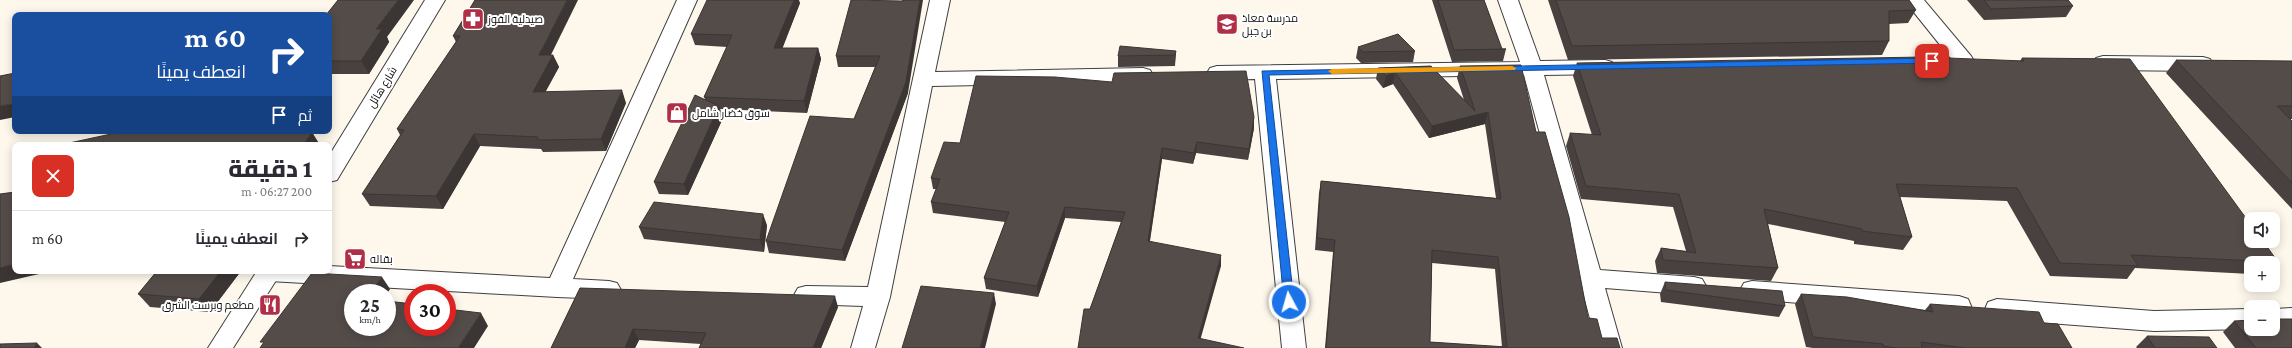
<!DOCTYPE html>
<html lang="ar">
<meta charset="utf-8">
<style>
:root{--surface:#fff;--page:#f7f7f7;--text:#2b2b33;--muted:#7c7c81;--line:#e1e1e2}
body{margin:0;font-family:"Crimson Pro",Cairo,serif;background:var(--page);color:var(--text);direction:rtl;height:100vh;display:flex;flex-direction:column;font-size:15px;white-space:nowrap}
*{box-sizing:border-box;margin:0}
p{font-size:13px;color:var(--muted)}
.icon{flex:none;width:22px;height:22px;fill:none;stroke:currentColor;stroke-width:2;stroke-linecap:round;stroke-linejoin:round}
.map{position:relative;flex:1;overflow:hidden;direction:ltr}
.side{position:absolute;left:12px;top:142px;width:320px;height:132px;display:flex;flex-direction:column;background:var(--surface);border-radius:8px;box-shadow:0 2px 10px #0003;direction:rtl}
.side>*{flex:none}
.hud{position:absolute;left:12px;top:12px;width:320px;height:122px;border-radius:8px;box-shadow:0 2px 10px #0003;direction:rtl;background:#1a4fa0;color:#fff;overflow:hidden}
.buttons{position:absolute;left:2244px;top:212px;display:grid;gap:8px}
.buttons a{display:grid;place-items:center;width:36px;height:36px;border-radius:8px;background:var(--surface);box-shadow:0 2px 10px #0003;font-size:20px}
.speed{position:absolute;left:344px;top:284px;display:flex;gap:8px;font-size:20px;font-weight:700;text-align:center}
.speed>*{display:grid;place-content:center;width:52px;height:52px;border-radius:50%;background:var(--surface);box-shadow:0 2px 10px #0003;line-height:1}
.speed small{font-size:10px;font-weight:400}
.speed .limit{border:6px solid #d22;background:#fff;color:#111}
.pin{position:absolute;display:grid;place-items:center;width:34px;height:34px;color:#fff;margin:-17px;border-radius:8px;box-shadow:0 2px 6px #0006}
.me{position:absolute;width:44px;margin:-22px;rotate:354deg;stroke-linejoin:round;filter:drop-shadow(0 0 3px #0008)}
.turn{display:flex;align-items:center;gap:14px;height:84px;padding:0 20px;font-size:18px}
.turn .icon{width:52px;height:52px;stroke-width:2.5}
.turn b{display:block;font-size:28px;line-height:34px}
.then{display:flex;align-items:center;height:38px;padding:0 20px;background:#0003;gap:8px;font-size:15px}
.round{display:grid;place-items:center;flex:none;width:42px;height:42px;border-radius:8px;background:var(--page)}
.headline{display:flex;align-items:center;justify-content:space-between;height:68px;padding:0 20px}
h1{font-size:24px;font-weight:800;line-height:30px}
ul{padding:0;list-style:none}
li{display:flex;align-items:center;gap:12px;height:56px;padding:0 20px;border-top:1px solid var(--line)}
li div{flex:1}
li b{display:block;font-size:15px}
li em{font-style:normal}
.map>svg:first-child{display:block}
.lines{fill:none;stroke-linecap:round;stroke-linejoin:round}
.minor-casing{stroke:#3f3f3f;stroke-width:2}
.tertiary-casing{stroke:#3f3f3f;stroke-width:2}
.minor{fill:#fff;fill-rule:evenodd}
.tertiary{fill:#fff;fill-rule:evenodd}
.wall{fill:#48413f;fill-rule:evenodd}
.shaded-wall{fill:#3b3533}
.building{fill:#544c49;stroke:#3b3533;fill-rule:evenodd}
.route{fill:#1a73e8;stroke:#114b97}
.slow{fill:#f59e0b}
.labels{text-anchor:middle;stroke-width:4;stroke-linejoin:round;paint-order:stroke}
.poi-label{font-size:11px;fill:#0c0c0c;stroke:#fff;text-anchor:start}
.street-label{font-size:11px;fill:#0c0c0c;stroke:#fff}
</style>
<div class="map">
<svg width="2292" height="348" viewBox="0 0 2292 348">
<rect width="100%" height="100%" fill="#fef8ec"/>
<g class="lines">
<!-- minor casing -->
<g class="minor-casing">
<g id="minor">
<path d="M 677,0 L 697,0 L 573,279 L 609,281 L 617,283 L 621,290 L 617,297 L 609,299 L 557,297 L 269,281 L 261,278 L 258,271 L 329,271 L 329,266 L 550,278 Z"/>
<path d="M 930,0 L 950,0 L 935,72 L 1143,68 L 1150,70 L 1153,75 L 1150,80 L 1143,82 L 932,86 L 890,297 L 875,348 L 851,348 L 863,306 L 806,304 L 798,302 L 794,295 L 798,288 L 806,286 L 868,287 Z"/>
<path d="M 1498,0 L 1518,0 L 1540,61 L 1605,60 L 1612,62 L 1615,67 L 1612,72 L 1605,74 L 1544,75 L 1600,270 L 1694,277 L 1702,279 L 1706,286 L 1702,293 L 1694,295 L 1605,288 L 1622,348 L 1598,348 L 1524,75 L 1276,79 L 1306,348 L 1282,348 L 1255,79 L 1217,80 L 1210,78 L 1207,73 L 1210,68 L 1217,66 L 1520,62 Z"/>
<path d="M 1904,0 L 1924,0 L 1971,56 L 1974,61 L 1971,66 L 1964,68 L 1957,66 Z"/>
<path d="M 2103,56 L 2203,57 L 2210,59 L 2213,64 L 2210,69 L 2203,71 L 2103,70 L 2096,68 L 2093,63 L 2096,58 Z"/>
<path d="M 1752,281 L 1959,296 L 1968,299 L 1971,306 L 1968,313 L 1959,316 L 1752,299 L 1744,297 L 1740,290 L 1744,283 Z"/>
<path d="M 1997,299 L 2154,311 L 2251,309 L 2251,329 L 2154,331 L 1997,319 L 1988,316 L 1985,309 L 1988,302 Z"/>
<path d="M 2292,308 L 2292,328 L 2273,329 L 2273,309 Z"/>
</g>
</g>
<!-- tertiary casing -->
<g class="tertiary-casing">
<g id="tertiary">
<path d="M 425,0 L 445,0 L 337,180 L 329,182 L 329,156 Z"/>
<path d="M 257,271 L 282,271 L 233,348 L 208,348 Z"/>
</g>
</g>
<!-- minor -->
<use href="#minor" class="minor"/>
<!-- tertiary -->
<use href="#tertiary" class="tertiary"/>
</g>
<!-- wall -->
<g class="wall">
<path d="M 475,0 L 551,55 L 553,55 L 559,67 L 545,92 L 626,103 L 606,151 L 543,152 L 541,149 L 480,146 L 443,209 L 370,206 L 362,194 L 400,135 L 397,129 L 456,42 L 453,36 Z"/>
<path d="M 1432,0 L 1484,0 L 1502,49 L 1506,49 L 1503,61 L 1452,62 Z"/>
<path d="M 1548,0 L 1909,0 L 1916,10 L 1908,23 L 1889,24 L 1889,41 L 1882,55 L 1568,60 Z"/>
<path d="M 1967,0 L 2068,0 L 2073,6 L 2066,17 L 1984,20 Z"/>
<path d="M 902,1 L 908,93 L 845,261 L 769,253 L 766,241 L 854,119 L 875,67 L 838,67 L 836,56 Z"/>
<path d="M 800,3 L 782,48 L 818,48 L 821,59 L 807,113 L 720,109 L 723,118 L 688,195 L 659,194 L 654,182 L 705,99 L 704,97 L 727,47 L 695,45 L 691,34 Z"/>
<path d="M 329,15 L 387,37 L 389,42 L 369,74 L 329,74 Z"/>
<path d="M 1358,47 L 1415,51 L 1413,62 L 1361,63 L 1356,58 Z"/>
<path d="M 1176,51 L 1175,66 L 1118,67 L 1118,56 Z"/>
<path d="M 2022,58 L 2278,262 L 2273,267 L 2273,263 L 2251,263 L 2251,274 L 2135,268 L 2127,279 L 2050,276 L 2007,201 L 1900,197 L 1912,237 L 1903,250 L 1854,244 L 1854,241 L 1768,224 L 1778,268 L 1771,281 L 1657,273 L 1655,261 L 1661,248 L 1686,251 L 1673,207 L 1581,199 L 1566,146 L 1570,133 L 1592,135 L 1573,76 L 1577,63 L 2020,61 Z"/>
<path d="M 2176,60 L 2292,61 L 2292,119 L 2290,119 L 2292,121 L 2292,209 L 2166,73 Z"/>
<path d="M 1431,66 L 1464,100 L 1457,78 L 1460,66 L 1536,132 L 1588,318 L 1602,338 L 1620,348 L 1325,348 L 1333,252 L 1315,250 L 1319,193 L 1321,181 L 1496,198 L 1485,124 L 1429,138 L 1393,84 L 1383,88 L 1376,79 L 1378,68 ZM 1432,263 L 1495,269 L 1502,347 L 1430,342 Z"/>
<path d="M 1254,117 L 1254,128 L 1248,160 L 1196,153 L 1193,164 L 1162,159 L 1150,241 L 1221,266 L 1078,348 L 1090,309 L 1121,222 L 1065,218 L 1038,297 L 986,289 L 984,278 L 1005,222 L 933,213 L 931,202 L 936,189 L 933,189 L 931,178 L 960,143 Z"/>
<path d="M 767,225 L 764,252 L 644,239 L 639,227 Z"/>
<path d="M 157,271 L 241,271 L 210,312 L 150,307 L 138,294 Z"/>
<path d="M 1665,282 L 1785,306 L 1779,317 L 1661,302 L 1660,294 Z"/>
<path d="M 580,288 L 838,307 L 821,348 L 699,348 L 701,344 L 639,340 L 635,348 L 551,348 Z"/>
<path d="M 1801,294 L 1925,310 L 1930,304 L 2044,323 L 2072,348 L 1813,348 L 1806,347 L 1795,304 Z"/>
<path d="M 2234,321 L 2292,348 L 2235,348 L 2223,332 Z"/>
<path d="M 2147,336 L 2217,348 L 2137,348 L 2136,347 Z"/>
</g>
<!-- shaded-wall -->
<g class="shaded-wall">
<path d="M 398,0 L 414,0 L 387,37 L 389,42 L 369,74 L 361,61 L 376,29 Z"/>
<path d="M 567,0 L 578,0 L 545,67 L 539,55 Z"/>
<path d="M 794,0 L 799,0 L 800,3 L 778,60 L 774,48 Z"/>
<path d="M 920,0 L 923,0 L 908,93 L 845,261 L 842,250 Z"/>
<path d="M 818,48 L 821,59 L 807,113 L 804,101 Z"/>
<path d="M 1176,51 L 1175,63 L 1175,66 L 1175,55 Z"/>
<path d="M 553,55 L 559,67 L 539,104 L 533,92 Z"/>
<path d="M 1395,72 L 1393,84 L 1383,88 L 1386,76 Z"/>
<path d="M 622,90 L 626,103 L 606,151 L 601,139 Z"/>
<path d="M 15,104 L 15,117 L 0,120 L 0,106 Z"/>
<path d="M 719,106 L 723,118 L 688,195 L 684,184 Z"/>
<path d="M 1488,112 L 1485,124 L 1429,138 L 1432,126 Z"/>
<path d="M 1254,117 L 1254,128 L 1248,160 L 1249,149 Z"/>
<path d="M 292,131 L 304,131 L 300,145 L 292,132 Z"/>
<path d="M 312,132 L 320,145 L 303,145 Z"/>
<path d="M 474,134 L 480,146 L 443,209 L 436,196 Z"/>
<path d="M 1197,142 L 1196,153 L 1193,164 L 1194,153 Z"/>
<path d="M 1162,148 L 1162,159 L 1148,252 L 1148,241 Z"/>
<path d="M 1065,207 L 1065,218 L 1038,297 L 1037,286 Z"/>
<path d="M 763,214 L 767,225 L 764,252 L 760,240 Z"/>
<path d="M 1221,255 L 1221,266 L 1198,348 L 1198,338 Z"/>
<path d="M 15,264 L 15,271 L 52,271 L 0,283 L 0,268 Z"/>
<path d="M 221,271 L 241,271 L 210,312 L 199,299 Z"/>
<path d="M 382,277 L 390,289 L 387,294 L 387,293 L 370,293 Z"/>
<path d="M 994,293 L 996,304 L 985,348 L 980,348 Z"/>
<path d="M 835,296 L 838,307 L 821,348 L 813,348 Z"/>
<path d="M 481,313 L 488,326 L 474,348 L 458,348 Z"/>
<path d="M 633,329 L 639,340 L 635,348 L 625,348 Z"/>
<path d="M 37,343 L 42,348 L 34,348 Z"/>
</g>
<!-- building -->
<g class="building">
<path d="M 338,0 L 398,0 L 376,29 L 382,29 L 361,61 L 329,61 L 329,15 L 326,15 Z"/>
<path d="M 475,0 L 567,0 L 539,55 L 553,55 L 533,92 L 622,90 L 601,139 L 537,140 L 538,137 L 474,134 L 436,196 L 362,194 L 404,130 L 397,129 L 460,36 L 453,36 Z"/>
<path d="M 707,0 L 794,0 L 774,48 L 818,48 L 804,101 L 704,97 L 732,35 L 691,34 Z"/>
<path d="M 851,0 L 902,1 L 903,0 L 920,0 L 906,82 L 842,250 L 766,241 L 810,116 L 854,119 L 880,56 L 836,56 Z"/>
<path d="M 1438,0 L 1484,0 L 1502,49 L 1506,49 L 1454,50 Z"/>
<path d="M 1556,0 L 1909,0 L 1916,10 L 1889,11 L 1889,41 L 1572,46 Z"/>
<path d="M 1984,0 L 2068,0 L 2073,6 L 1991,9 Z"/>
<path d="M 1398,34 L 1415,51 L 1363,52 L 1358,47 Z"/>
<path d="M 1120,46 L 1176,51 L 1175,55 L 1118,56 Z"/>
<path d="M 1923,57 L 2024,61 L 2022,58 L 2130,59 L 2251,225 L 2251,241 L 2263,241 L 2278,262 L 2131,255 L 2138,266 L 2060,263 L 2017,188 L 1896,184 L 1912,237 L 1862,231 L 1862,229 L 1764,209 L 1778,268 L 1663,260 L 1661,248 L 1696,253 L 1679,194 L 1586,186 L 1570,133 L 1601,135 L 1577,63 Z"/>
<path d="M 2176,60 L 2292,61 L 2292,106 L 2277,106 L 2292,121 L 2292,183 Z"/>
<path d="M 1521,65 L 1536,132 L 1545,132 L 1569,217 L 1588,318 L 1597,319 L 1602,338 L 1617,338 L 1620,348 L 1326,348 L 1335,240 L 1317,238 L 1321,181 L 1501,199 L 1488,112 L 1432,126 L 1395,72 L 1386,76 L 1378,68 L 1431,66 L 1475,111 L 1460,66 ZM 1432,250 L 1498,257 L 1507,347 L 1430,342 Z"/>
<path d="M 1246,71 L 1254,117 L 1249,149 L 1197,142 L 1194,153 L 1162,148 L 1148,241 L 1221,255 L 1198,338 L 1244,348 L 1078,348 L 1084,309 L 1090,309 L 1125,212 L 1065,207 L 1037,286 L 984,278 L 1009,212 L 931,202 L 940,179 L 931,178 L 944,142 L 960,143 L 976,76 L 1055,77 L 1112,82 L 1114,73 Z"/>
<path d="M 15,73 L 15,104 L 0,106 L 0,76 Z"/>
<path d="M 695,95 L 719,106 L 684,184 L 654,182 Z"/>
<path d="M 125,131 L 292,131 L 292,132 L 312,132 L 303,145 L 60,145 Z"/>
<path d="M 15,192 L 15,264 L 0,268 L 0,194 Z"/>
<path d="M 654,202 L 763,214 L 760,240 L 639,227 Z"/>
<path d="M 157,271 L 221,271 L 199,299 L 138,294 Z"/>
<path d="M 312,273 L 382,277 L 370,293 L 353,293 L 353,327 L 387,327 L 387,301 L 413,304 L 413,327 L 447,327 L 447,309 L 481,313 L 458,348 L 260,348 L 264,342 L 260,342 Z"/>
<path d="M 1665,282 L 1782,291 L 1785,306 L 1666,290 Z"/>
<path d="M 921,286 L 994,293 L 980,348 L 902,348 Z"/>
<path d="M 580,288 L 835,296 L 813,348 L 699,348 L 706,333 L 633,329 L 625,348 L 551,348 Z"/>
<path d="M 1801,294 L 1847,297 L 1933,312 L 1930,304 L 2039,312 L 2044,323 L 2058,324 L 2072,348 L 1965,348 L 1921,342 L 1922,348 L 1896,348 L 1883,346 L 1883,344 L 1813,337 Z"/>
<path d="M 2273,319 L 2292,319 L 2292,348 L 2256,348 L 2234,321 L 2251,320 L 2251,329 L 2273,329 Z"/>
<path d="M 2147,336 L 2209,337 L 2217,348 L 2155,348 Z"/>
<path d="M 37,343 L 34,348 L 0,348 L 0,344 Z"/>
</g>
<!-- route -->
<path class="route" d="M 1932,58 L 1936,61 L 1935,63 L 1269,75 L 1294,302 L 1289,306 L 1284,302 L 1262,71 Z"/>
<!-- slow -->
<path class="slow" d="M 1512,66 L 1516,68 L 1515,70 L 1332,74 L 1328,71 L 1332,69 Z"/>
<!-- icons -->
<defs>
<g id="pharmacy-square" transform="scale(1.15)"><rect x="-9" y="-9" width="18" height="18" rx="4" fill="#b12f46" stroke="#fff"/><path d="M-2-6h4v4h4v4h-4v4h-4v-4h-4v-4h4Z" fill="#fff"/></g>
<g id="school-square" transform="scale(1.15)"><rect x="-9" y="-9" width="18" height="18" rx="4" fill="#b12f46" stroke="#fff"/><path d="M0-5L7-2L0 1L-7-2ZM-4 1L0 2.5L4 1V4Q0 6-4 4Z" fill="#fff"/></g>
<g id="shop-square" transform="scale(1.15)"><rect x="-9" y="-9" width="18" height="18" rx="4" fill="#b12f46" stroke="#fff"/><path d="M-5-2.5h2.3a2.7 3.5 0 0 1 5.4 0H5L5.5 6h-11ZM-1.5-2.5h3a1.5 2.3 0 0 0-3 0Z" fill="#fff"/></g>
<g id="supermarket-square" transform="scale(1.15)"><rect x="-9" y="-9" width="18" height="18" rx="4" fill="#b12f46" stroke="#fff"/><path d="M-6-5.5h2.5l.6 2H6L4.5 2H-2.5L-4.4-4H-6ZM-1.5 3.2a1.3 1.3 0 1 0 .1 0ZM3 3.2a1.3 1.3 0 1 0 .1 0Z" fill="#fff"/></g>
<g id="restaurant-square" transform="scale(1.15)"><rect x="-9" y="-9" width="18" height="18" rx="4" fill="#b12f46" stroke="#fff"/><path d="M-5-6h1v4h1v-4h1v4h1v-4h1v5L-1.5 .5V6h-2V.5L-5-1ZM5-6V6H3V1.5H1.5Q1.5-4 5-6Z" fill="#fff"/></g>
</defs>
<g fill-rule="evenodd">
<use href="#pharmacy-square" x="473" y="19"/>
<use href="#school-square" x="1227" y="24"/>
<use href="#shop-square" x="677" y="113"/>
<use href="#supermarket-square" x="355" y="259"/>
<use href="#restaurant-square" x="270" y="305"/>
</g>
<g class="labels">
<!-- poi labels -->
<g class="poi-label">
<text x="1242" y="22">مدرسة معاذ<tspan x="1242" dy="13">بن جبل</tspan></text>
<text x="488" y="23">صيدلية الفوز</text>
<text x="692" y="117">سوق خضار شامل</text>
<text x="370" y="263">بقاله</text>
<text x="254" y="309" text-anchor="end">مطعم وبرست الشرق</text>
</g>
<!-- street labels -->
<g class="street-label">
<text transform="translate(382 87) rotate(-59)" y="4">شارع هائل</text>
</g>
</g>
</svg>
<div class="buttons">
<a><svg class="icon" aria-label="sound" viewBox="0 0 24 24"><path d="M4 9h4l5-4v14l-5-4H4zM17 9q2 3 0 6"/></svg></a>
<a>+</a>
<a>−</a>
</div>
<div class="speed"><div>25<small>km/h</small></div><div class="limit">30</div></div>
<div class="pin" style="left:1932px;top:61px;background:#d93025"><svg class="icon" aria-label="arrive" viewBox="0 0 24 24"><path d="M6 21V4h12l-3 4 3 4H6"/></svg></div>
<svg class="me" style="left:1289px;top:302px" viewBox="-20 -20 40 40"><circle r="17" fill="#1a73e8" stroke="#fff" stroke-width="3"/><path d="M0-11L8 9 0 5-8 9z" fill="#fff"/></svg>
<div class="hud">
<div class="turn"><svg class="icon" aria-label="right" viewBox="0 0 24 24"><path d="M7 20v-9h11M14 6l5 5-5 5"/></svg><div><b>60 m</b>انعطف يمينًا</div></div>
<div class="then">ثم<svg class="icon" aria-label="arrive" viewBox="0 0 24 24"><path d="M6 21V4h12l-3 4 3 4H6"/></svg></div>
</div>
<section class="side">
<div class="headline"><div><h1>1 دقيقة</h1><p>200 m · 06:27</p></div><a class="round" style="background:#d93025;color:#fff"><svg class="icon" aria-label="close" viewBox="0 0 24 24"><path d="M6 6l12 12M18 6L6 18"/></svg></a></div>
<ul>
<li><svg class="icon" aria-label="right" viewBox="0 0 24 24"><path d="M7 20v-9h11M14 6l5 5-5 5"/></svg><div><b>انعطف يمينًا</b></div><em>60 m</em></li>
</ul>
</section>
</div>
